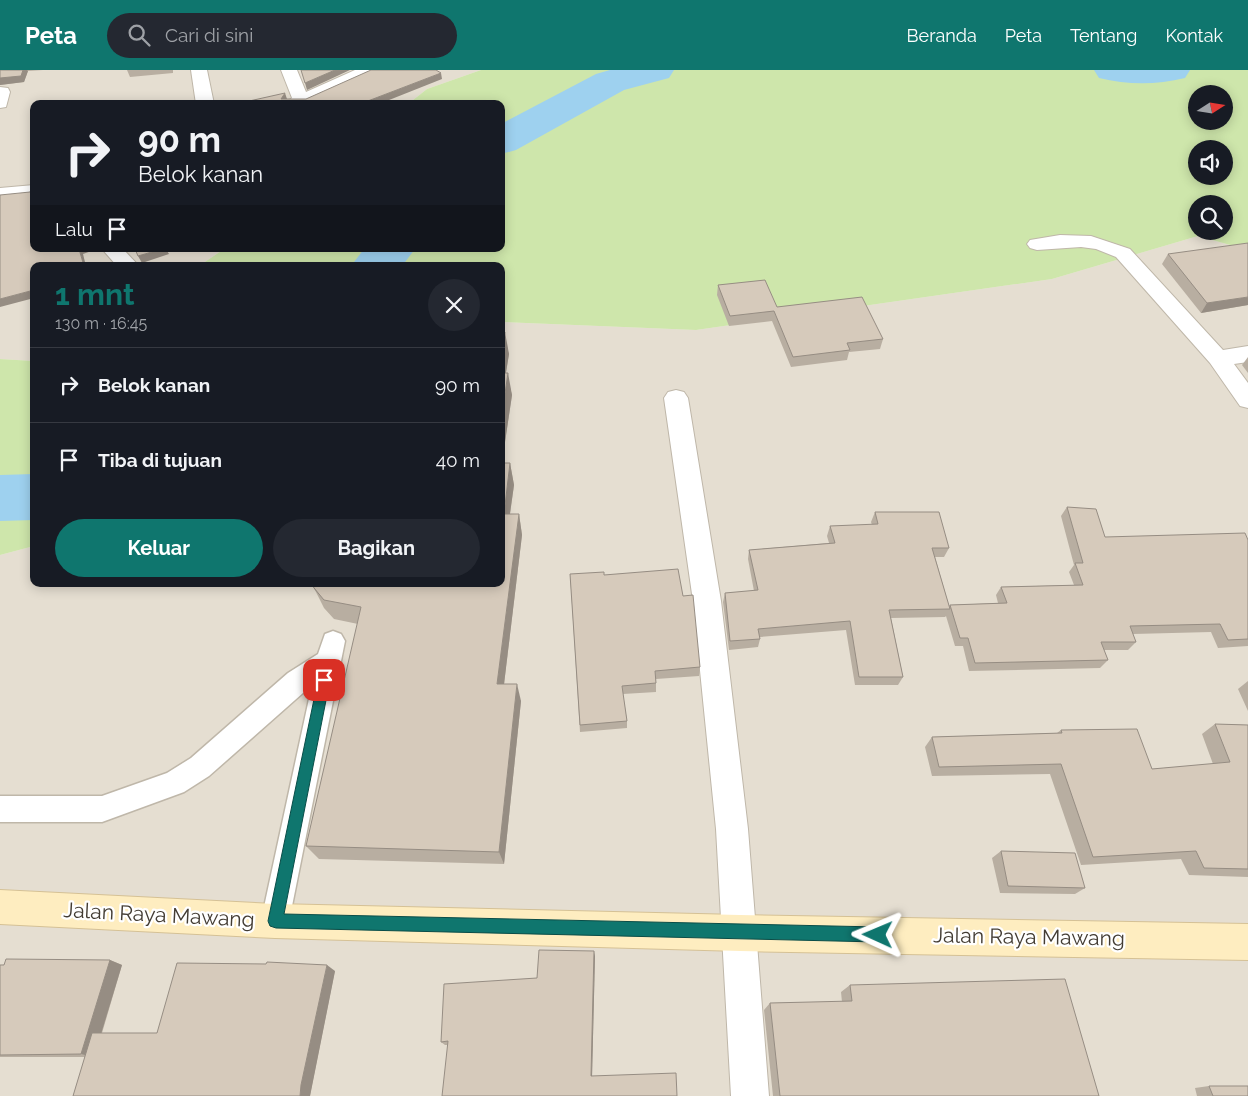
<!DOCTYPE html>
<html lang="id">
<meta charset="utf-8">
<style>
:root{--surface:#171b24;--page:#242831;--text:#f1f3f6;--muted:#9ea1a6;--line:#363941;--accent:#0f766e}
body{margin:0;font-family:Raleway,sans-serif;background:var(--page);color:var(--text);height:100vh;display:flex;flex-direction:column;font-size:19px;white-space:nowrap}
*{box-sizing:border-box;margin:0}
p{font-size:16px;color:var(--muted)}
.icon{flex:none;width:28px;height:28px;fill:none;stroke:currentColor;stroke-width:2;stroke-linecap:round;stroke-linejoin:round}
.map{position:relative;flex:1;overflow:hidden}
.side{position:absolute;left:30px;top:192px;width:475px;height:325px;display:flex;flex-direction:column;background:var(--surface);border-radius:10px;box-shadow:0 2px 12px #0003}
.side>*{flex:none}
.banner{position:absolute;left:30px;top:30px;width:475px;height:152px;border-radius:10px;box-shadow:0 2px 12px #0003;background:#171b24;color:var(--text);overflow:hidden}
.needle{width:32px;rotate:78deg}
.buttons{position:absolute;left:1188px;top:15px;display:grid;gap:10px}
.buttons a{display:grid;place-items:center;width:45px;height:45px;border-radius:50%;background:var(--surface);box-shadow:0 2px 12px #0003;font-size:25px}
.pin{position:absolute;display:grid;place-items:center;width:42px;height:42px;color:#fff;margin:-21px;border-radius:10px;box-shadow:0 2px 8px #0006}
.me{position:absolute;width:55px;margin:-28px;rotate:271deg;stroke-linejoin:round;filter:drop-shadow(0 0 4px #0008)}
.turn{display:flex;align-items:center;gap:18px;height:105px;padding:0 25px;font-size:22px}
.turn .icon{width:65px;height:65px;stroke-width:2.5}
.turn b{display:block;font-size:35px;line-height:42px}
.then{display:flex;align-items:center;height:48px;padding:0 25px;background:#0003;gap:10px;font-size:19px}
.round{display:grid;place-items:center;flex:none;width:52px;height:52px;border-radius:26px;background:var(--page)}
.summary{display:flex;align-items:center;justify-content:space-between;height:85px;padding:0 25px}
h1{font-size:30px;font-weight:700;line-height:38px;color:var(--accent)}
.cta{display:flex;gap:10px;margin-top:auto;padding:10px 25px}
.cta a{flex:1;height:58px;border-radius:30px;background:var(--accent);color:#fff;font-size:20px;font-weight:700;line-height:58px;text-align:center}
.cta a+a{background:var(--page);color:var(--text)}
ul{padding:0;list-style:none}
li{display:flex;align-items:center;gap:15px;height:75px;padding:0 25px;border-top:1px solid var(--line)}
li div{flex:1}
li b{display:block;font-size:19px}
li em{font-style:normal}
header{display:flex;align-items:center;gap:30px;box-sizing:border-box;height:70px;padding:0 25px;background:var(--accent);color:#fff}
header strong{font-size:24px}
nav{display:flex;gap:28px;margin-inline-start:auto;font-size:18px}
.search{width:350px;height:45px;background:var(--page);display:flex;align-items:center;gap:12px;box-sizing:border-box;padding:0 18px;border-radius:28px;color:var(--muted);font-size:19px}
.map>svg:first-child{display:block}
.residential{fill:#e5ded1}
.green{fill:#cee6ab;fill-rule:evenodd}
.lines{fill:none;stroke-linecap:round;stroke-linejoin:round}
.river{fill:#9ed1ef;fill-rule:evenodd}
.lane-casing{stroke:#bfb7a9;stroke-width:3}
.street-casing{stroke:#bfb7a9;stroke-width:2}
.secondary-casing{stroke:#d5c195;stroke-width:2}
.lane{fill:#fff;fill-rule:evenodd}
.street{fill:#fff;fill-rule:evenodd}
.secondary{fill:#feedc0;fill-rule:evenodd}
.wall{fill:#b8aea1}
.shaded-wall{fill:#968d83}
.building{fill:#d6cabb;stroke:#968d83}
.route{fill:#0f766e;stroke:#0a4d48}
.labels{text-anchor:middle;stroke-width:4.5;stroke-linejoin:round;paint-order:stroke}
.near-street-label{font-size:21px;fill:#433c33;stroke:#fff}
</style>
<header>
<strong>Peta</strong>
<div class="search"><svg class="icon" aria-label="search" viewBox="0 0 24 24"><circle cx="10" cy="10" r="6"/><path d="M15 15l6 6"/></svg>Cari di sini</div>
<nav><a>Beranda</a><a>Peta</a><a>Tentang</a><a>Kontak</a></nav>
</header>
<div class="map">
<svg width="1248" height="1026" viewBox="0 0 1248 1026">
<rect width="100%" height="100%" fill="#f1ece3"/>
<!-- residential -->
<g class="residential">
<path d="M 0,0 L 481,0 L 427,19 L 408,34 L 34,34 L 34,179 L 224,179 L 199,196 L 34,196 L 34,291 L 0,289 Z"/>
<path d="M 1198,166 L 1248,180 L 1248,1026 L 0,1026 L 0,485 L 34,476 L 34,514 L 501,514 L 501,252 L 696,260 L 1052,209 Z"/>
</g>
<!-- green -->
<g class="green">
<path d="M 481,0 L 1248,0 L 1248,180 L 1198,166 L 1052,209 L 696,260 L 501,252 L 501,196 L 199,196 L 224,179 L 501,179 L 501,34 L 408,34 L 427,19 ZM 1196,24 L 1224,24 L 1224,51 L 1196,51 ZM 1196,79 L 1224,79 L 1224,106 L 1196,106 ZM 1196,134 L 1224,134 L 1224,161 L 1196,161 Z"/>
<path d="M 0,289 L 34,291 L 34,476 L 0,485 Z"/>
</g>
<g class="lines">
<!-- river -->
<g class="river">
<path d="M 610,0 L 674,0 L 669,8 L 624,20 L 516,80 L 501,84 L 501,54 L 596,4 Z"/>
<path d="M 1094,0 L 1190,0 L 1185,8 C 1156,15 1128,15 1099,8 Z"/>
<path d="M 364,179 L 415,179 L 402,196 L 351,196 Z"/>
<path d="M 34,404 L 34,450 L 0,451 L 0,405 Z"/>
</g>
<!-- lane casing -->
<g class="lane-casing">
<path id="lane" d="M 333,561 L 341,564 L 345,571 L 289,851 L 285,861 L 275,865 L 265,861 L 261,851 L 312,615 L 209,706 L 184,722 L 102,752 L 0,752 L 0,726 L 102,726 L 167,703 L 191,688 L 288,603 L 318,584 L 325,564 Z"/>
</g>
<!-- street casing -->
<g class="street-casing">
<g id="street">
<path d="M 191,0 L 207,0 L 214,34 L 196,34 Z"/>
<path d="M 281,0 L 297,0 L 306,22 L 355,0 L 377,0 L 375,3 L 307,34 L 284,34 L 292,28 Z"/>
<path d="M 0,17 L 8,18 L 10,22 L 6,37 L 0,38 Z"/>
<path d="M 34,115 L 34,127 L 0,130 L 0,118 Z"/>
<path d="M 1060,165 L 1091,166 L 1130,179 L 1223,280 L 1248,276 L 1248,292 L 1234,294 L 1248,313 L 1248,338 L 1240,336 L 1210,293 L 1116,187 L 1096,179 L 1081,177 L 1037,180 L 1030,178 L 1027,174 L 1030,170 Z"/>
<path d="M 102,179 L 123,179 L 139,196 L 117,196 Z"/>
<path d="M 676,320 L 684,322 L 688,328 L 721,531 L 748,759 L 769,1026 L 731,1026 L 716,759 L 693,531 L 664,328 L 668,322 Z"/>
</g>
</g>
<!-- secondary casing -->
<g class="secondary-casing">
<path id="secondary" d="M 0,820 L 275,834 L 740,845 L 1248,854 L 1248,890 L 740,881 L 275,868 L 0,854 Z"/>
</g>
<!-- lane -->
<use href="#lane" class="lane"/>
<!-- street -->
<use href="#street" class="street"/>
<!-- secondary -->
<use href="#secondary" class="secondary"/>
</g>
<!-- wall -->
<g class="wall">
<path d="M 0,0 L 43,0 L 28,1 L 24,12 L 0,15 Z"/>
<path d="M 127,0 L 173,0 L 173,3 L 130,7 Z"/>
<path d="M 1168,184 L 1248,235 L 1201,243 L 1162,194 Z"/>
<path d="M 718,215 L 777,237 L 883,269 L 880,279 L 849,282 L 847,290 L 791,297 L 772,251 L 729,256 L 717,225 Z"/>
<path d="M 501,262 L 509,284 L 506,303 L 512,325 L 502,393 L 510,393 L 514,415 L 510,444 L 519,444 L 522,465 L 504,614 L 521,631 L 504,794 L 319,789 L 306,776 L 358,554 L 334,549 L 324,538 L 314,518 Z"/>
<path d="M 1248,287 L 1248,303 L 1242,295 Z"/>
<path d="M 1067,437 L 1105,467 L 1248,470 L 1248,576 L 1218,578 L 1211,562 L 1133,564 L 1136,572 L 1128,580 L 1104,580 L 1108,590 L 1100,598 L 969,601 L 963,576 L 955,576 L 946,546 L 945,547 L 891,548 L 903,607 L 898,615 L 855,615 L 846,560 L 760,567 L 760,569 L 758,577 L 729,580 L 723,532 L 725,523 L 754,521 L 748,489 L 749,480 L 829,473 L 827,466 L 830,456 L 872,455 L 871,452 L 875,442 L 949,478 L 944,487 L 935,487 L 949,536 L 950,535 L 998,533 L 996,525 L 1001,517 L 1074,515 L 1069,502 L 1074,495 L 1061,446 Z"/>
<path d="M 570,504 L 604,505 L 683,526 L 700,597 L 699,606 L 656,609 L 656,622 L 623,624 L 627,651 L 627,658 L 580,662 Z"/>
<path d="M 1248,611 L 1248,641 L 1238,619 Z"/>
<path d="M 1215,654 L 1248,655 L 1248,807 L 1189,805 L 1181,789 L 1081,795 L 1050,704 L 932,706 L 925,677 L 932,667 L 1057,663 L 1061,660 L 1152,699 L 1213,694 L 1202,664 Z"/>
<path d="M 1001,781 L 1085,818 L 1075,824 L 1000,823 L 992,788 Z"/>
<path d="M 595,886 L 592,1006 L 677,1026 L 448,975 L 445,975 L 441,972 L 537,908 Z"/>
<path d="M 110,890 L 122,895 L 102,963 L 157,963 L 335,901 L 310,1026 L 73,1026 L 85,987 L 0,987 L 0,895 Z"/>
<path d="M 850,915 L 1099,1026 L 773,1026 L 764,940 L 770,933 L 842,932 L 841,922 Z"/>
<path d="M 1209,1016 L 1248,1026 L 1197,1026 L 1195,1018 Z"/>
</g>
<!-- shaded-wall -->
<g class="shaded-wall">
<path d="M 23,0 L 27,0 L 28,1 L 24,12 L 0,15 L 0,8 Z"/>
<path d="M 335,0 L 350,0 L 307,20 L 305,13 Z"/>
<path d="M 441,3 L 442,9 L 379,34 L 360,34 Z"/>
<path d="M 285,23 L 287,29 L 281,29 Z"/>
<path d="M 79,179 L 97,179 L 83,184 L 86,196 L 84,196 Z"/>
<path d="M 162,179 L 166,179 L 169,184 L 142,193 L 138,186 Z"/>
<path d="M 166,179 L 173,179 L 168,181 Z"/>
<path d="M 34,220 L 34,228 L 0,237 L 0,229 Z"/>
<path d="M 1248,227 L 1248,235 L 1201,243 L 1207,233 Z"/>
<path d="M 505,262 L 509,284 L 502,325 L 501,318 L 501,287 Z"/>
<path d="M 508,303 L 512,325 L 501,398 L 501,351 Z"/>
<path d="M 510,393 L 514,415 L 507,464 L 504,444 Z"/>
<path d="M 519,444 L 522,465 L 502,631 L 497,614 Z"/>
<path d="M 517,614 L 521,631 L 504,794 L 499,782 Z"/>
<path d="M 594,881 L 595,886 L 592,1008 L 591,1006 Z"/>
<path d="M 110,890 L 122,895 L 94,987 L 81,984 Z"/>
<path d="M 327,895 L 335,901 L 310,1026 L 300,1026 L 301,1015 Z"/>
</g>
<!-- building -->
<g class="building">
<path d="M 0,0 L 23,0 L 21,6 L 0,8 Z"/>
<path d="M 301,0 L 335,0 L 305,13 Z"/>
<path d="M 371,0 L 436,0 L 441,3 L 360,34 L 236,34 L 285,23 L 281,29 L 306,29 Z"/>
<path d="M 32,118 L 34,118 L 34,179 L 79,179 L 84,196 L 34,196 L 34,220 L 0,229 L 0,125 L 30,122 Z"/>
<path d="M 1248,173 L 1248,227 L 1207,233 L 1168,184 Z"/>
<path d="M 135,179 L 162,179 L 138,186 Z"/>
<path d="M 765,210 L 777,237 L 862,227 L 883,269 L 847,273 L 850,280 L 793,287 L 774,241 L 730,246 L 718,215 Z"/>
<path d="M 501,262 L 505,262 L 501,287 Z"/>
<path d="M 501,303 L 508,303 L 501,351 Z"/>
<path d="M 501,393 L 510,393 L 504,444 L 519,444 L 497,614 L 517,614 L 499,782 L 306,776 L 361,537 L 324,530 L 314,518 L 312,514 L 501,514 Z"/>
<path d="M 1067,437 L 1096,439 L 1105,467 L 1245,463 L 1248,470 L 1248,569 L 1228,570 L 1220,554 L 1130,556 L 1136,572 L 1101,572 L 1108,590 L 975,593 L 968,568 L 960,568 L 950,535 L 1007,533 L 1001,517 L 1083,515 L 1075,493 L 1083,493 Z"/>
<path d="M 875,442 L 939,442 L 949,478 L 932,478 L 950,539 L 889,540 L 903,607 L 859,607 L 850,551 L 758,559 L 760,569 L 730,571 L 725,523 L 758,520 L 749,480 L 835,473 L 830,456 L 878,454 Z"/>
<path d="M 678,499 L 683,526 L 693,525 L 700,597 L 655,601 L 656,613 L 622,616 L 627,651 L 580,655 L 570,504 L 604,502 L 604,505 Z"/>
<path d="M 1215,654 L 1248,655 L 1248,799 L 1204,798 L 1196,781 L 1093,787 L 1061,694 L 939,697 L 932,667 L 1062,663 L 1061,660 L 1137,659 L 1152,699 L 1230,692 Z"/>
<path d="M 1001,781 L 1075,783 L 1085,818 L 1008,816 Z"/>
<path d="M 539,880 L 594,881 L 591,1006 L 676,1003 L 677,1026 L 442,1026 L 448,971 L 441,972 L 444,914 L 537,908 Z"/>
<path d="M 6,889 L 110,890 L 81,984 L 0,985 L 0,895 L 4,895 Z"/>
<path d="M 267,892 L 327,895 L 301,1015 L 300,1026 L 73,1026 L 92,963 L 157,963 L 177,893 L 266,894 Z"/>
<path d="M 1065,909 L 1099,1026 L 780,1026 L 770,933 L 852,931 L 850,915 Z"/>
<path d="M 1209,1016 L 1248,1016 L 1248,1026 L 1213,1026 Z"/>
</g>
<!-- route -->
<path class="route" d="M 324,605 L 330,610 L 284,844 L 878,857 L 883,859 L 885,865 L 883,870 L 878,872 L 276,858 L 270,856 L 268,851 L 318,610 Z"/>
<g class="labels">
<!-- near-street labels -->
<g class="near-street-label">
<text transform="translate(159 845) rotate(3)" y="7">Jalan Raya Mawang</text>
<text transform="translate(1029 867) rotate(1)" y="7">Jalan Raya Mawang</text>
</g>
</g>
</svg>
<div class="buttons">
<a><svg class="needle" viewBox="-14 -14 28 28"><path d="M0-13l5 13h-10z" fill="#e53935"/><path d="M0 13l5-13h-10z" fill="#9ea1a6"/></svg></a>
<a><svg class="icon" aria-label="sound" viewBox="0 0 24 24"><path d="M4 9h4l5-4v14l-5-4H4zM17 9q2 3 0 6"/></svg></a>
<a><svg class="icon" aria-label="search" viewBox="0 0 24 24"><circle cx="10" cy="10" r="6"/><path d="M15 15l6 6"/></svg></a>
</div>
<div class="pin" style="left:324px;top:610px;background:#d93025"><svg class="icon" aria-label="arrive" viewBox="0 0 24 24"><path d="M6 21V4h12l-3 4 3 4H6"/></svg></div>
<svg class="me" style="left:878px;top:865px" viewBox="-20 -20 40 40"><path d="M0-17L14 15 0 8-14 15z" fill="#0f766e" stroke="#fff" stroke-width="4"/></svg>
<div class="banner">
<div class="turn"><svg class="icon" aria-label="right" viewBox="0 0 24 24"><path d="M7 20v-9h11M14 6l5 5-5 5"/></svg><div><b>90 m</b>Belok kanan</div></div>
<div class="then">Lalu<svg class="icon" aria-label="arrive" viewBox="0 0 24 24"><path d="M6 21V4h12l-3 4 3 4H6"/></svg></div>
</div>
<section class="side">
<div class="summary"><div><h1>1 mnt</h1><p>130 m · 16:45</p></div><a class="round"><svg class="icon" aria-label="close" viewBox="0 0 24 24"><path d="M6 6l12 12M18 6L6 18"/></svg></a></div>
<ul>
<li><svg class="icon" aria-label="right" viewBox="0 0 24 24"><path d="M7 20v-9h11M14 6l5 5-5 5"/></svg><div><b>Belok kanan</b></div><em>90 m</em></li>
<li><svg class="icon" aria-label="arrive" viewBox="0 0 24 24"><path d="M6 21V4h12l-3 4 3 4H6"/></svg><div><b>Tiba di tujuan</b></div><em>40 m</em></li>
</ul>
<div class="cta"><a>Keluar</a><a>Bagikan</a></div>
</section>
</div>
